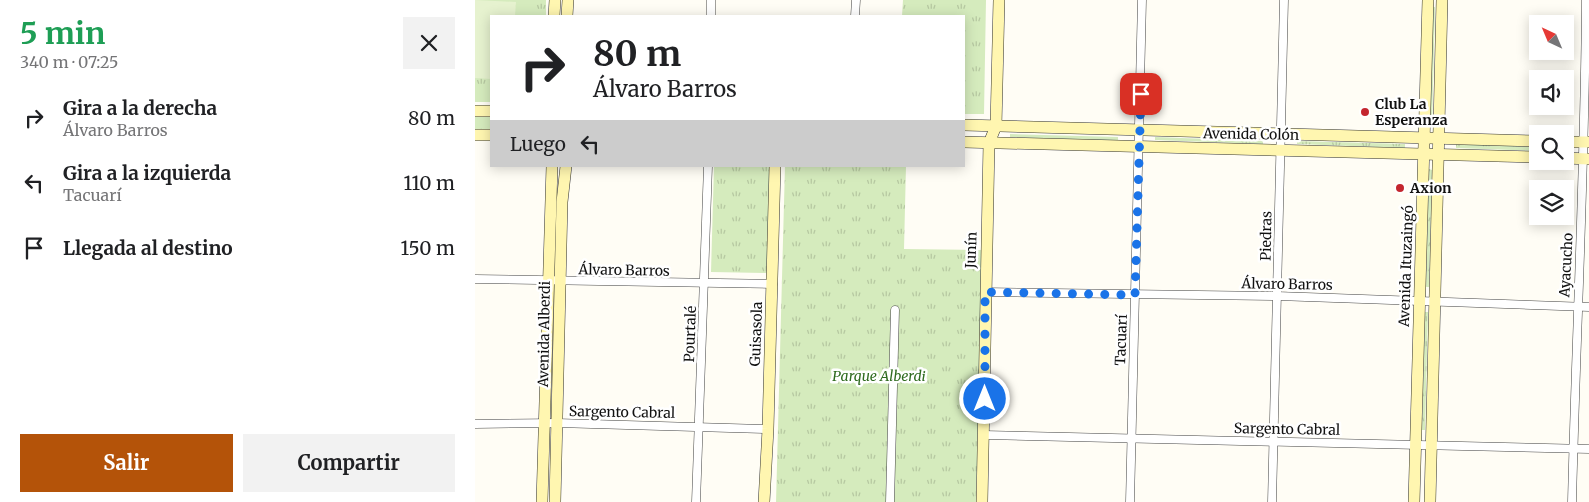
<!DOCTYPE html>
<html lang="es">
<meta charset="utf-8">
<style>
:root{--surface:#fff;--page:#f2f2f2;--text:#202124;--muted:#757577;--accent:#b45309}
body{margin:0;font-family:Merriweather,serif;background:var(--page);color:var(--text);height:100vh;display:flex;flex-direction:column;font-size:19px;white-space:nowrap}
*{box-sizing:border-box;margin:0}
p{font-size:16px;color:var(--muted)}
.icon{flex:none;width:28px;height:28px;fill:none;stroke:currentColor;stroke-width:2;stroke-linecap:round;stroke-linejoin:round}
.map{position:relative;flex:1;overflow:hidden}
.drawer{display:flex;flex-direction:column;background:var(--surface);width:475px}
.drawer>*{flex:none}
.top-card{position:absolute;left:15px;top:15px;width:475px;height:152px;border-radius:0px;box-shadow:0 2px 12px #0003;background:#fff;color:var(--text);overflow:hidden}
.needle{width:32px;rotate:316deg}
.fabs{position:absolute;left:1054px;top:15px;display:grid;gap:10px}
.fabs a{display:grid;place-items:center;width:45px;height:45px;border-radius:0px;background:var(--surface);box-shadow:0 2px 12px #0003;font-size:25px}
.pin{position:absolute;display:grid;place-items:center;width:42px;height:42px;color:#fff;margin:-21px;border-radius:10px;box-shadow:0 2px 8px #0006}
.me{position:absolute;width:55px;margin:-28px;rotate:0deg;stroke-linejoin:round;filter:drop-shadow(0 0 4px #0008)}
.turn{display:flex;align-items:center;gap:18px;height:105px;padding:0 20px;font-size:22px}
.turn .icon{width:65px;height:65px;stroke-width:2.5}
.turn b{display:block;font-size:35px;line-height:42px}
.then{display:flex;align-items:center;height:48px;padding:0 20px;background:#0003;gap:10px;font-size:19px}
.round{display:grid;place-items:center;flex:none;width:52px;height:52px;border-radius:0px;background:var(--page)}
.head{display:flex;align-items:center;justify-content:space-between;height:85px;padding:0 20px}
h1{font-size:30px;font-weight:700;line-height:38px;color:#1e9e55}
.button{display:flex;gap:10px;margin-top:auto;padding:10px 20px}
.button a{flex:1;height:58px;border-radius:0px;background:var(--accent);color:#fff;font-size:20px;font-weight:700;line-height:58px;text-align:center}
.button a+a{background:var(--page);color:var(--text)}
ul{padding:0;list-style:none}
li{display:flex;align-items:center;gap:15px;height:65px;padding:0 20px}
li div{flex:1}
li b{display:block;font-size:19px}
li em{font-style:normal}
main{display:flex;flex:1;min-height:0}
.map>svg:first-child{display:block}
.grass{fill:url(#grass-tufts)}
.pitch{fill:#e6f2cf}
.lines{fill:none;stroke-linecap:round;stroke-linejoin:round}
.street-casing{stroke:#444;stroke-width:9}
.secondary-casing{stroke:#333;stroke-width:12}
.street{stroke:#fff;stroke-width:8}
.secondary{stroke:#fff6b0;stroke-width:11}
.route{stroke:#1a73e8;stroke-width:9;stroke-dasharray:0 16.2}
.poi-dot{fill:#c4262e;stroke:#fff;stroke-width:2}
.labels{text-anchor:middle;stroke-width:5;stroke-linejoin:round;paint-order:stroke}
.poi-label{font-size:14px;font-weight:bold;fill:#111;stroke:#fff;text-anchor:start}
.street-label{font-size:14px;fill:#111;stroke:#fff}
.park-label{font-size:14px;font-style:italic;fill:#2f6b1f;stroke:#fff}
</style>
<main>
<section class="drawer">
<div class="head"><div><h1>5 min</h1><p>340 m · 07:25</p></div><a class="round"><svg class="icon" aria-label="close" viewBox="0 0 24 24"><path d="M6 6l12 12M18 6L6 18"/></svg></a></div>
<ul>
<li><svg class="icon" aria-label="right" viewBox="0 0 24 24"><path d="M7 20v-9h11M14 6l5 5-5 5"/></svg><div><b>Gira a la derecha</b><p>Álvaro Barros</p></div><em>80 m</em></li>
<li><svg class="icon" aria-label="left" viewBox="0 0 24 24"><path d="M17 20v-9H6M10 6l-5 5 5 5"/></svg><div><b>Gira a la izquierda</b><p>Tacuarí</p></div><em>110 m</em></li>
<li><svg class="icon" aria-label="arrive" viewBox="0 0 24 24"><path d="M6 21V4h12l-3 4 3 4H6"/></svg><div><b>Llegada al destino</b></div><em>150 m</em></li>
</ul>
<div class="button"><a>Salir</a><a>Compartir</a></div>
</section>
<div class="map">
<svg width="1114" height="502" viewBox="0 0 1114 502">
<defs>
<pattern id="grass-tufts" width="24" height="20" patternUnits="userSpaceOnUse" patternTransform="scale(1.25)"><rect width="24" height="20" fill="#d5ebbd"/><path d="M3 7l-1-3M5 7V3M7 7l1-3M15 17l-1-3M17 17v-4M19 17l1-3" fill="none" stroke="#b6c8a1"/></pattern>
</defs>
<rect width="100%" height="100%" fill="#fffdf5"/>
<!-- grass -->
<g class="grass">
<path d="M 0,0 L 71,0 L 71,16 L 16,16 L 16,102 L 0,102 Z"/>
<path d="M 428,0 L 511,0 L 509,114 L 489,114 L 489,16 L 427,16 Z"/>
<path d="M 958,7 L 960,7 L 957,125 L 955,125 Z"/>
<rect x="0" y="116" width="16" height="13"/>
<path d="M 535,134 L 643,137 L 643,141 L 535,137 Z"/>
<path d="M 680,137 L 788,141 L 788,144 L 680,140 Z"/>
<path d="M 822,141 L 930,144 L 930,148 L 822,144 Z"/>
<path d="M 981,144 L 1062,147 L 1062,151 L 981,148 Z"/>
<path d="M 239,166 L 295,166 L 292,273 L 236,272 Z"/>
<path d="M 310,166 L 431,166 L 429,249 L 508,250 L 501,502 L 301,502 Z"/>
<path d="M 954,169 L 957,170 L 954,287 L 951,287 Z"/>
<path d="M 950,312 L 953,312 L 950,430 L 947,430 Z"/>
</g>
<!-- pitch -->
<path class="pitch" d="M 0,0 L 41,2 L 40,16 L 16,16 L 16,79 L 0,78 Z"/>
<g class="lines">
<!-- street casing -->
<g class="street-casing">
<g id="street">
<path d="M 236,16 L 236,0"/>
<path d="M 380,16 L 381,0"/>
<path d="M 0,279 L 298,284"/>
<path d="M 510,292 L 802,296 L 1114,307"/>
<path d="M 0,424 L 82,423 L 293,429"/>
<path d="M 509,435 L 1114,449"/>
<path d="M 221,502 L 233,166"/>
<path d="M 415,502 L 420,310"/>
<path d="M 655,502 L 667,0"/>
<path d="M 797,502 L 809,0"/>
<path d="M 1097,502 C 1101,335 1110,167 1111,0"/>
</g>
</g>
<!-- secondary casing -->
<g class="secondary-casing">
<g id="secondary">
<path d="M 79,16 L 80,0"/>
<path d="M 92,16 L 93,0"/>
<path d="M 0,111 L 16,111"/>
<path d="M 489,125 L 1062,141"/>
<path d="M 0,135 L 16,135"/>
<path d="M 489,142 L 1062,157"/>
<path d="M 1090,142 L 1114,142"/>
<path d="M 1090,158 L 1114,159"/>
<path d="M 67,502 L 77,166"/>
<path d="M 80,502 L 87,202 L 91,166"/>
<path d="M 289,502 L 293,429 L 300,166"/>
<path d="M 507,502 L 514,143 L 521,126 L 524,0"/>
<path d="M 939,502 L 953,0"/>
<path d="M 955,502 L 967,0"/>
</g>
</g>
<!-- street -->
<use href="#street" class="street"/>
<!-- secondary -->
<use href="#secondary" class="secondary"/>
</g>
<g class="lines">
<!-- route -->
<path class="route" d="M 510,399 L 510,292 L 660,295 L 666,94"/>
</g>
<!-- markers -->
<g class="poi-dot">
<circle cx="890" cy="112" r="5"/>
<circle cx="925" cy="188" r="5"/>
</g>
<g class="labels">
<!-- poi labels -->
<g class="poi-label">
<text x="900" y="109">Club La<tspan x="900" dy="16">Esperanza</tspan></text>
<text x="935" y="193">Axion</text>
</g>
<!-- street labels -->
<g class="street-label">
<text transform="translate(776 134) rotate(1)" y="5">Avenida Colón</text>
<text transform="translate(791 236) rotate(-89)" y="5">Piedras</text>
<text transform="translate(496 250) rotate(-88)" y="5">Junín</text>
<text transform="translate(1091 265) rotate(-87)" y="5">Ayacucho</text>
<text transform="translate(931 266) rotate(-88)" y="5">Avenida Ituzaingó</text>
<text transform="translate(149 270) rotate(1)" y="5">Álvaro Barros</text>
<text transform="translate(812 284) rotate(1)" y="5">Álvaro Barros</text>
<text transform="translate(69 334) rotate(-89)" y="5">Avenida Alberdi</text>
<text transform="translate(215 334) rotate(-88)" y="5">Pourtalé</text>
<text transform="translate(281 334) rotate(-88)" y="5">Guisasola</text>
<text transform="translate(646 340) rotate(-88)" y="5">Tacuarí</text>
<text transform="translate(147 412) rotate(1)" y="5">Sargento Cabral</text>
<text transform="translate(812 429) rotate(1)" y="5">Sargento Cabral</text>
</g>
<!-- park labels -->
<g class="park-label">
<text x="404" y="381">Parque Alberdi</text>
</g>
</g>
</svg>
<div class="fabs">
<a><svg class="needle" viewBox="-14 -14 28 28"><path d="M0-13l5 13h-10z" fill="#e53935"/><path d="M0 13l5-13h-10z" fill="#757577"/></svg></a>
<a><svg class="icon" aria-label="sound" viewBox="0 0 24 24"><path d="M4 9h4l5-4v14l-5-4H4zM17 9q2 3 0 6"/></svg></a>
<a><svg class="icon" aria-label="search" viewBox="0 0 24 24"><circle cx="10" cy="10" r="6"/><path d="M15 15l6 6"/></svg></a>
<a><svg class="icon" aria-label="layers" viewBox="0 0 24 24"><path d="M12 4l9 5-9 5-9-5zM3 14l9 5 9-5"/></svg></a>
</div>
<div class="pin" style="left:666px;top:94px;background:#d93025"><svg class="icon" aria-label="arrive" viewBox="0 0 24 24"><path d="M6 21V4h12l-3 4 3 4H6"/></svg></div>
<svg class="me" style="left:510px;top:399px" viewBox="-20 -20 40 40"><circle r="17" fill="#1a73e8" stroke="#fff" stroke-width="3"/><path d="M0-11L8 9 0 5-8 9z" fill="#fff"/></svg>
<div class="top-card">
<div class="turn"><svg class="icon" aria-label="right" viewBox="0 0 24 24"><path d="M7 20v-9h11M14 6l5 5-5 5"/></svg><div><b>80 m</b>Álvaro Barros</div></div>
<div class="then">Luego<svg class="icon" aria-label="left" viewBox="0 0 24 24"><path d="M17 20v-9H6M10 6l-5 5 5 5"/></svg></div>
</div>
</div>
</main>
